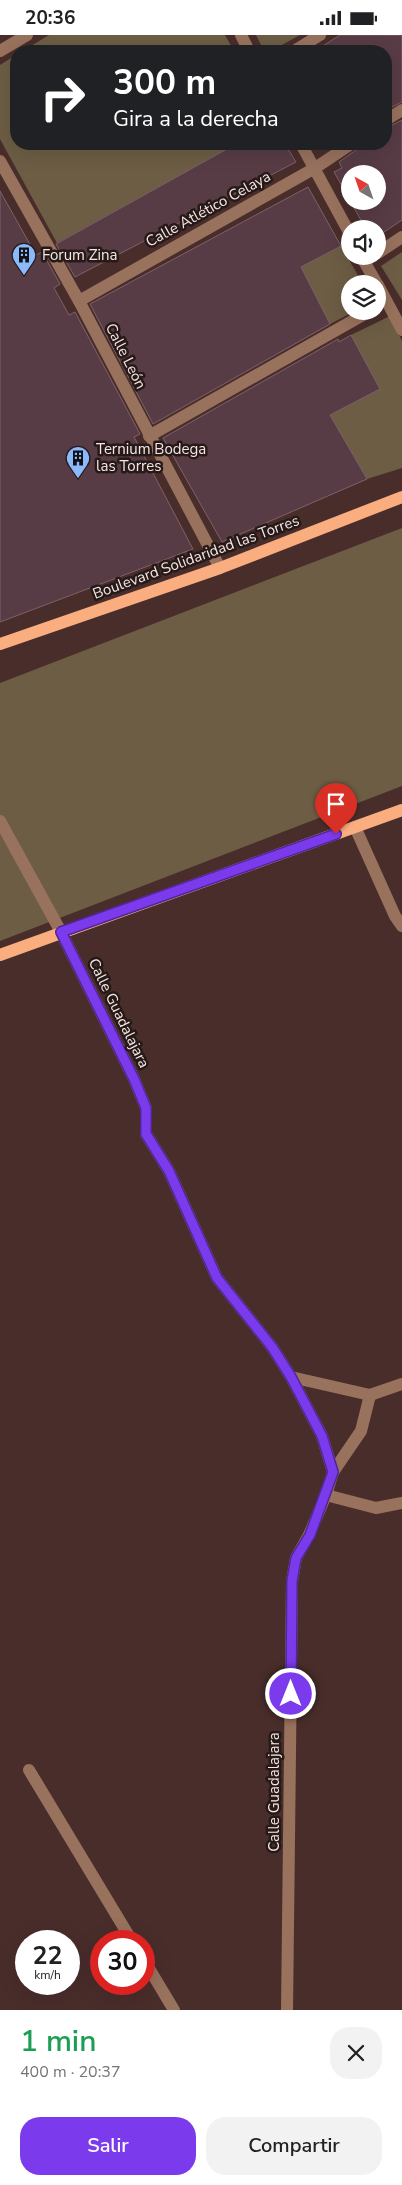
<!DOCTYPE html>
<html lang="es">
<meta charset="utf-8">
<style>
:root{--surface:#fff;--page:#f2f2f2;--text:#202124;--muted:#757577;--accent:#7c3aed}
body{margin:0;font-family:"Nunito Sans",sans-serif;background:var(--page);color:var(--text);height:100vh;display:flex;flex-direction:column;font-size:19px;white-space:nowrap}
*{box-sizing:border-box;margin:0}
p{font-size:16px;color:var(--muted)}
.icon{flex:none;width:28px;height:28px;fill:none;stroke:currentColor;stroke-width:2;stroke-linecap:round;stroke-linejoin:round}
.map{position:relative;height:1975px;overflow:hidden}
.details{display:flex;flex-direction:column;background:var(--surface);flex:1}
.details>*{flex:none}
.guide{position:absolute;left:10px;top:10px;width:382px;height:105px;border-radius:20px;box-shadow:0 5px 20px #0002;background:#202124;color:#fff;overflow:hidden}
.needle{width:32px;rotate:320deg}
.tools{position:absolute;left:341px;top:130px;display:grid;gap:10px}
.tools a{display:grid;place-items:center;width:45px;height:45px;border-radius:50%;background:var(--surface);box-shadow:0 5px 20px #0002;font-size:25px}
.speed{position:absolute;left:15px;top:1895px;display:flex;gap:10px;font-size:25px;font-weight:700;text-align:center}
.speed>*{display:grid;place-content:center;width:65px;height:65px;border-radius:50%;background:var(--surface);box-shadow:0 5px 20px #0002;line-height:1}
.speed small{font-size:12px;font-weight:400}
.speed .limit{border:8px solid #d22;background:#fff;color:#111}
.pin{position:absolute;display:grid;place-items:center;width:42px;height:42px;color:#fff;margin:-51px -21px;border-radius:50% 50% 50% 0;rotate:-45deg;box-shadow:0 0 5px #0007}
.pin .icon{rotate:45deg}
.me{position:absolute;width:55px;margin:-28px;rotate:0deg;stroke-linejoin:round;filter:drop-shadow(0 0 4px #0008)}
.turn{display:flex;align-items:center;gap:18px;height:105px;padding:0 20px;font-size:22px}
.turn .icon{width:65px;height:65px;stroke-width:2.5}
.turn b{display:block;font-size:35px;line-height:42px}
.round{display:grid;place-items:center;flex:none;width:52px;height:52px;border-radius:20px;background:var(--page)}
.overview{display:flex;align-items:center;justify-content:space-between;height:85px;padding:0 20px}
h1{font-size:30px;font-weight:600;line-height:38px;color:#1e9e55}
.button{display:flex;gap:10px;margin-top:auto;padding:10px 20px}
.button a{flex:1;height:58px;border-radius:20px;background:var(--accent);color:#fff;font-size:20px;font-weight:600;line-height:58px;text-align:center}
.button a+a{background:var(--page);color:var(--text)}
.status{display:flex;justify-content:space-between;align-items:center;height:35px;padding:0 25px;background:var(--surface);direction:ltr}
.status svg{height:14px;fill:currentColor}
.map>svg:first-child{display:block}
.green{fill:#6d5d45}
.building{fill:#583c45;stroke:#7f616a}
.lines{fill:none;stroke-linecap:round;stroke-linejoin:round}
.minor{stroke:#98725d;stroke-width:12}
.major{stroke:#faad7f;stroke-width:12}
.route-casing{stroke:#51269a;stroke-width:12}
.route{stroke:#7c3aed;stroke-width:9}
.labels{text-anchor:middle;stroke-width:5;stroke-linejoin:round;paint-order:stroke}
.street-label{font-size:15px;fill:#f7e5e3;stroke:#261a18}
.poi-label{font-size:15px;fill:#f7e5e3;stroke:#261a18;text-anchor:start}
</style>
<div class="status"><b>20:36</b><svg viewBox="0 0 49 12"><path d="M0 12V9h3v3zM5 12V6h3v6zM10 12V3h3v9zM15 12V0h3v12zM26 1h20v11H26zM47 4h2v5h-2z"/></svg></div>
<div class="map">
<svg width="402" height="1975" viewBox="0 0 402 1975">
<rect width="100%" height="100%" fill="#492d2b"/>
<!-- green -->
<g class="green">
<path d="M 49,0 L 225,0 L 234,16 L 23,16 Z"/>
<path d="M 256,0 L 300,0 L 271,16 L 264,16 Z"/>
<path d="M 16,20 L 16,109 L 236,109 L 57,208 L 0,104 L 0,30 Z"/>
<path d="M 341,211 L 363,249 L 350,249 L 350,276 L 355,276 L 330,289 L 301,232 Z"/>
<path d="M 402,217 L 402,265 L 381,231 Z"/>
<path d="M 390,281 L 402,306 L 402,433 L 367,444 L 330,380 L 380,354 L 351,300 Z"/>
<path d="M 402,493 L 402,751 L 0,906 L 0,648 Z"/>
</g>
<!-- building -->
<g class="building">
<path d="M 340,0 L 402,0 L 402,67 L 386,75 L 386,16 L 315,16 Z"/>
<path d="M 402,85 L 402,185 L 378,201 L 378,194 L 366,194 L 350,166 L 378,166 L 378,139 L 350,139 L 350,165 L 334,137 L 342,133 L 339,127 L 356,115 L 359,109 L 386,109 L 386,93 Z"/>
<path d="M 236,109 L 285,109 L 296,127 L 75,242 L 56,209 Z"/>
<path d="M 308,152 L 341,211 L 301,232 L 330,289 L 153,389 L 90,269 Z"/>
<path d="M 0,156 L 36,220 L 42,217 L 60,249 L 54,253 L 69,280 L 75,277 L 140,399 L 134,402 L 193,514 L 0,587 Z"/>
<path d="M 351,300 L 380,354 L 330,380 L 367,444 L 222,507 L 163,403 L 338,304 L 339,307 Z"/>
</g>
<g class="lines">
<!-- minor -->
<g class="minor">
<path d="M 241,0 L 249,16"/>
<path d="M 0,16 L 27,0"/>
<path d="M 294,16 L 320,0"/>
<path d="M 386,85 L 402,75"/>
<path d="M 301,109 L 350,199"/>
<path d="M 0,126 L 79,266 L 220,533"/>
<path d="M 378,218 L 402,202"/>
<path d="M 361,221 L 377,249"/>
<path d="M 378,250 L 402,295"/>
<path d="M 79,266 L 315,133 L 351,109"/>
<path d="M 149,401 L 370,276"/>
<path d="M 0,786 L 61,897 L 134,1044 L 146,1073 L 146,1099 L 169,1136 L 217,1243 L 272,1312 L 291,1342 L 322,1401 L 333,1437 L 326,1460 L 309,1500 L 296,1523 L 292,1546 L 287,1975"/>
<path d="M 355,792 L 395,881 L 402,891"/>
<path d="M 291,1342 L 370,1360 L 402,1349"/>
<path d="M 333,1437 L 361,1396 L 370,1360"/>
<path d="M 326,1460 L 376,1473 L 402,1468"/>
<path d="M 29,1735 L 132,1906"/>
<path d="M 144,1925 L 174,1975"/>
</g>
<!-- major -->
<g class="major">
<path d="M 0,609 L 220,533 L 402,462"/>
<path d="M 0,920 L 402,775"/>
</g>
</g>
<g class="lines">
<!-- route casing -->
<g class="route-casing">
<path id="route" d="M 291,1659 L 292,1546 L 296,1523 L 310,1500 L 333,1437 L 322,1401 L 291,1342 L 272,1312 L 217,1243 L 169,1136 L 146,1099 L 146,1073 L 134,1044 L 61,897 L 336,799"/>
</g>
<!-- route -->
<use href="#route" class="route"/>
</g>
<!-- icons -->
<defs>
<g id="building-pin" transform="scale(1.25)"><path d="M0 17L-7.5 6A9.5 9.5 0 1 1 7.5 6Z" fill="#8abafc" stroke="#261a18"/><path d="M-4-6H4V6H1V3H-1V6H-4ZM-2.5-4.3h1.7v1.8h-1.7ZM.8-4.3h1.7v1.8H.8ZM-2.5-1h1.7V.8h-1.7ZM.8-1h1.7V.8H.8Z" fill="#111"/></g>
</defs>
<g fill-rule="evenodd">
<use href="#building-pin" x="24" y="220"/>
<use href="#building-pin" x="78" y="423"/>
</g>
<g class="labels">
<!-- street labels -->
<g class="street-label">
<text transform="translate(208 174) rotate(-29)" y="5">Calle Atlético Celaya</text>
<text transform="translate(126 321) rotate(63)" y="5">Calle León</text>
<text transform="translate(196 522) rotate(-20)" y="5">Boulevard Solidaridad las Torres</text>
<text transform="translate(119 978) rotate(64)" y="5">Calle Guadalajara</text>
<text transform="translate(274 1757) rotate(-90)" y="5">Calle Guadalajara</text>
</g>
<!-- poi labels -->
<g class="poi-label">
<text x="42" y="225">Forum Zina</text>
<text x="96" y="419">Ternium Bodega<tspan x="96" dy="17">las Torres</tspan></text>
</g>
</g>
</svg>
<div class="tools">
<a><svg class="needle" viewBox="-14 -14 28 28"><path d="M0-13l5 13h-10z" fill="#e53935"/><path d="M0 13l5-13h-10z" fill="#757577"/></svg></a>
<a><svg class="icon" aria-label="sound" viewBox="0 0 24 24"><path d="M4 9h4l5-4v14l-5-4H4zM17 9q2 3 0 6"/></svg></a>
<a><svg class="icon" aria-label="layers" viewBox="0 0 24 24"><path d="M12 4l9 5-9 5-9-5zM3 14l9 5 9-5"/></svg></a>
</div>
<div class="speed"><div>22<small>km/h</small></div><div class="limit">30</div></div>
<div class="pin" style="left:336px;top:799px;background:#d93025"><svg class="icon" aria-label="arrive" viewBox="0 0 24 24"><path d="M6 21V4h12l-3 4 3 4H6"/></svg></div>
<svg class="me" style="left:291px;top:1659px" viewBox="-20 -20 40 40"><circle r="17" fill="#7c3aed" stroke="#fff" stroke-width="3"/><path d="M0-11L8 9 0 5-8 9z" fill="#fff"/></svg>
<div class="guide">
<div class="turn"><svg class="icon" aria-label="right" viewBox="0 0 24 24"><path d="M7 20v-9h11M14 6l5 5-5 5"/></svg><div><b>300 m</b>Gira a la derecha</div></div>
</div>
</div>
<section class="details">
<div class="overview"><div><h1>1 min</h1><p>400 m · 20:37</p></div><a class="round"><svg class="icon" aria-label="close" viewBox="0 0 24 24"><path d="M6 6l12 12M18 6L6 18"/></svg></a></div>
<div class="button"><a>Salir</a><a>Compartir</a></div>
</section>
